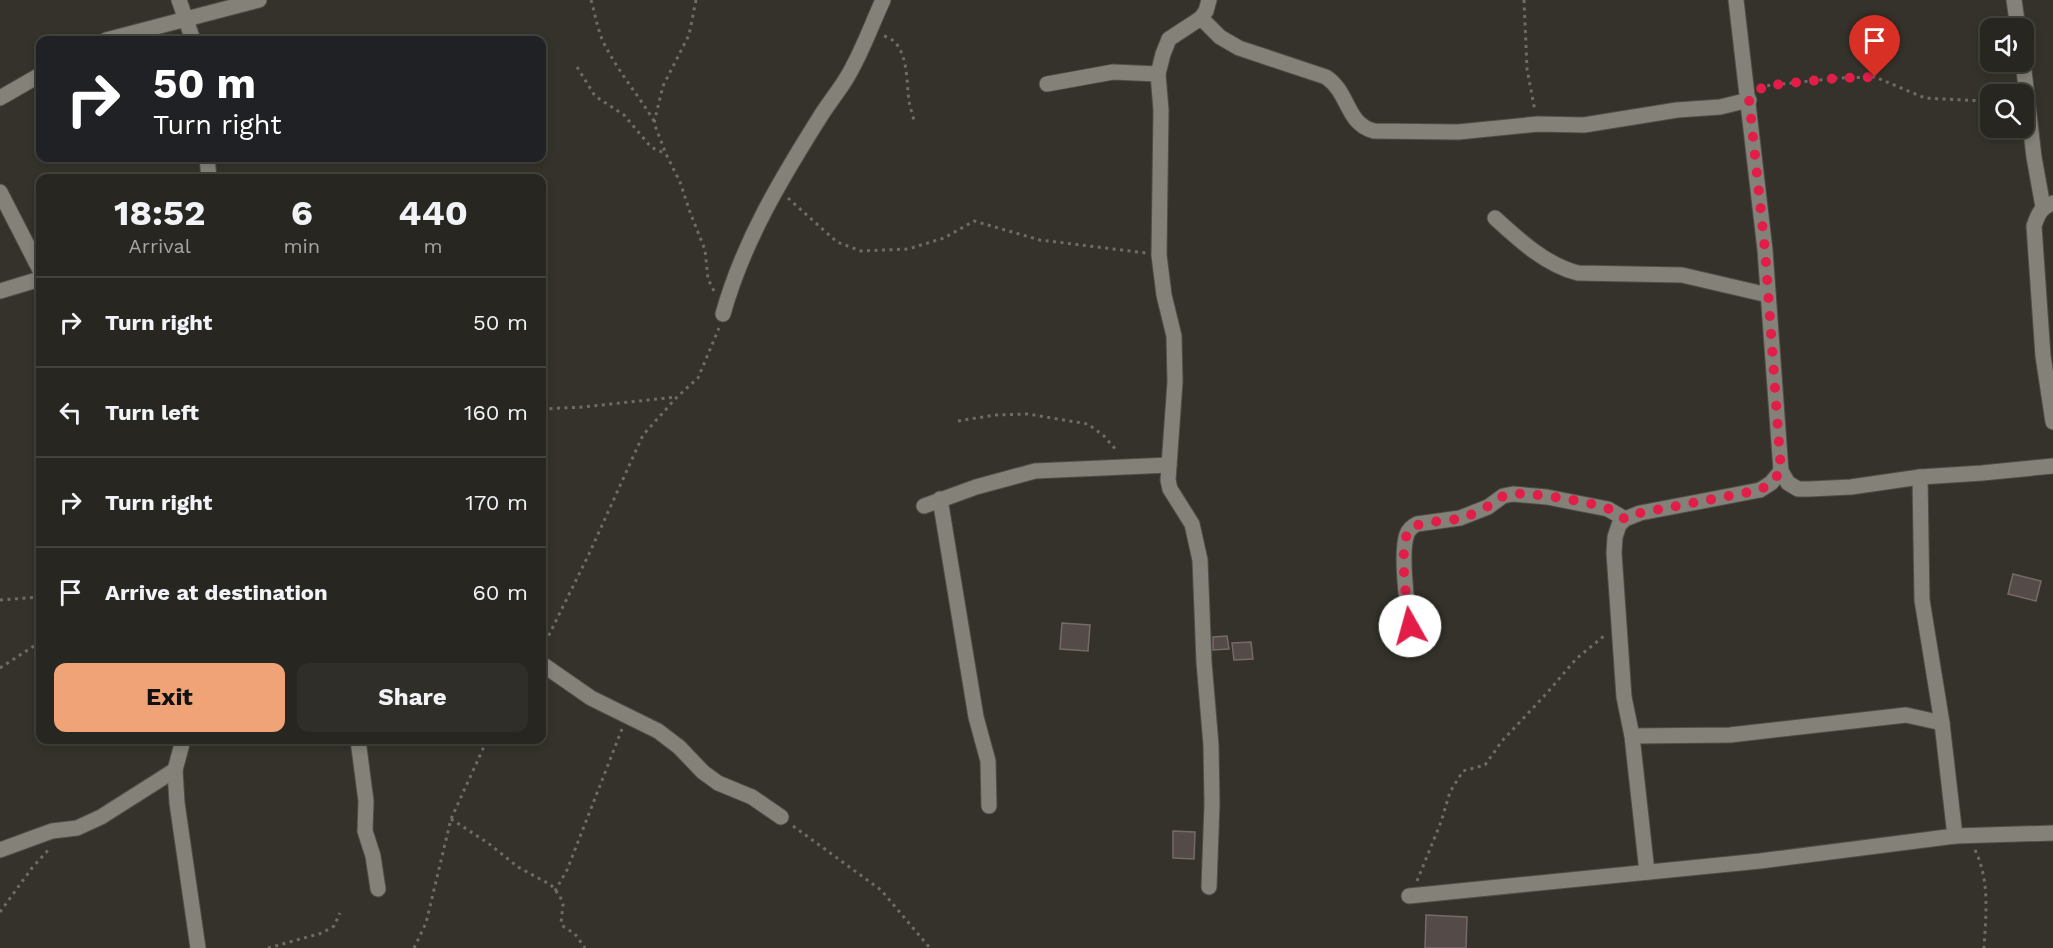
<!DOCTYPE html>
<style>
:root{--surface:#272620;--page:#2f2e29;--text:#f1f3f6;--muted:#a4a5a5;--line:#43433e;--accent:#efa377}
body{margin:0;font-family:"Work Sans",sans-serif;background:var(--page);color:var(--text);height:100vh;display:flex;flex-direction:column;font-size:22px;white-space:nowrap}
*{box-sizing:border-box;margin:0}
p{font-size:20px;color:var(--muted)}
.icon{flex:none;width:33px;height:33px;fill:none;stroke:currentColor;stroke-width:2;stroke-linecap:round;stroke-linejoin:round}
.map{position:relative;flex:1;overflow:hidden}
.drawer{position:absolute;left:36px;top:174px;width:510px;height:570px;display:flex;flex-direction:column;background:var(--surface);border-radius:12px;box-shadow:0 3px 9px #0003,0 0 0 2px var(--line)}
.drawer>*{flex:none}
.banner{position:absolute;left:36px;top:36px;width:510px;height:126px;border-radius:12px;box-shadow:0 3px 9px #0003,0 0 0 2px var(--line);background:#202124;color:#fff;overflow:hidden}
.tools{position:absolute;left:1980px;top:18px;display:grid;gap:12px}
.tools a{display:grid;place-items:center;width:54px;height:54px;border-radius:12px;background:var(--surface);box-shadow:0 3px 9px #0003,0 0 0 2px var(--line);font-size:30px}
.pin{position:absolute;display:grid;place-items:center;width:51px;height:51px;color:#fff;margin:-62px -26px;border-radius:50% 50% 50% 0;rotate:-45deg;box-shadow:0 0 6px #0007}
.pin .icon{rotate:45deg}
.me{position:absolute;width:66px;margin:-33px;rotate:353deg;stroke-linejoin:round;filter:drop-shadow(0 0 4px #0008)}
.turn{display:flex;align-items:center;gap:21px;height:126px;padding:0 18px;font-size:27px}
.turn .icon{width:78px;height:78px;stroke-width:2.5}
.turn b{display:block;font-size:42px;line-height:51px}
.eta{display:flex;justify-content:space-evenly;align-items:center;height:102px;text-align:center}
.eta b{font-size:36px;font-weight:700;line-height:42px}
.primary-button{display:flex;gap:12px;margin-top:auto;padding:12px 18px}
.primary-button a{flex:1;height:69px;border-radius:12px;background:var(--accent);color:#111;font-size:24px;font-weight:700;line-height:69px;text-align:center}
.primary-button a+a{background:var(--page);color:var(--text)}
ul{padding:0;list-style:none}
li{display:flex;align-items:center;gap:18px;height:90px;padding:0 18px;border-top:2px solid var(--line)}
li div{flex:1}
li b{display:block;font-size:22px}
li em{font-style:normal}
.map>svg:first-child{display:block}
.building{fill:#544a48;stroke:#756a68;stroke-width:1.5}
.lines{fill:none;stroke-linecap:round;stroke-linejoin:round}
.minor-casing{stroke:#4f4d47;stroke-width:17}
.path{stroke:#6d6c65;stroke-width:3;stroke-dasharray:3 4.5;stroke-linecap:butt}
.minor{stroke:#848178;stroke-width:15}
.route{stroke:#e11d48;stroke-width:10;stroke-dasharray:0 18}
</style>
<div class="map">
<svg width="2053" height="948" viewBox="0 0 2053 948">
<rect width="100%" height="100%" fill="#34322a"/>
<!-- building -->
<g class="building">
<path d="M 2013,574 L 2041,581 L 2036,601 L 2008,594 Z"/>
<path d="M 1062,623 L 1090,625 L 1088,651 L 1060,649 Z"/>
<path d="M 1227,636 L 1229,649 L 1213,650 L 1213,637 Z"/>
<path d="M 1251,642 L 1253,659 L 1234,660 L 1232,643 Z"/>
<path d="M 1173,831 L 1195,832 L 1194,859 L 1173,858 Z"/>
<path d="M 1426,915 L 1467,917 L 1466,948 L 1425,948 Z"/>
</g>
<g class="lines">
<!-- minor casing -->
<g class="minor-casing">
<g id="minor">
<path d="M 179,0 L 193,40"/>
<path d="M 1209,0 L 1206,11 L 1201,18 L 1169,39 L 1163,54 L 1158,74 L 1161,110 L 1159,255 L 1164,295 L 1174,336 L 1175,382 L 1168,480 L 1170,489 L 1192,524 L 1200,560 L 1204,662 L 1211,745 L 1212,804 L 1209,887"/>
<path d="M 1736,0 L 1765,250 L 1781,471 L 1788,483 L 1798,489 L 1810,489 L 1851,487 L 1920,477 L 1982,473 L 2053,466"/>
<path d="M 2014,0 L 2018,28"/>
<path d="M 1201,18 L 1220,37 L 1239,48 L 1326,77 C 1350,93 1345,123 1374,131 L 1458,132 L 1538,124 L 1584,125 L 1677,110 L 1720,107 L 1749,100"/>
<path d="M 106,40 L 259,0"/>
<path d="M 2023,62 L 2034,157 L 2043,207"/>
<path d="M 1047,84 L 1113,72 L 1158,74"/>
<path d="M 0,98 L 40,75"/>
<path d="M 207,158 L 209,178"/>
<path d="M 0,192 L 40,270"/>
<path d="M 2053,203 C 2041,207 2038,214 2034,226 L 2043,356 L 2053,422"/>
<path d="M 1495,218 C 1519,240 1546,265 1578,273 L 1682,275 L 1768,295"/>
<path d="M 0,291 L 40,279"/>
<path d="M 723,314 C 743,242 781,179 820,117 C 828,104 838,92 846,79 C 861,55 871,26 883,0"/>
<path d="M 1920,477 L 1922,600 L 1942,723 L 1955,836"/>
<path d="M 940,499 L 976,717 L 988,761 L 989,806"/>
<path d="M 924,506 L 976,487 L 1035,471 L 1169,465"/>
<path d="M 1410,625 C 1407,604 1400,553 1407,534 C 1409,529 1413,526 1417,524 L 1460,518 L 1488,507 L 1503,496 L 1513,494 L 1547,497 L 1608,509 L 1625,519"/>
<path d="M 542,664 L 591,698 L 658,731 L 679,747 L 703,772 L 718,783 L 752,797 L 781,817"/>
<path d="M 1632,736 L 1730,735 L 1906,715 L 1942,723"/>
<path d="M 183,740 L 175,770 L 177,803 L 198,948"/>
<path d="M 358,740 L 366,801 L 365,831 L 373,856 L 378,889"/>
<path d="M 0,850 L 52,831 L 77,828 L 101,817 L 175,770"/>
<path d="M 1647,872 L 1632,736 L 1624,697 L 1614,553 L 1615,537 L 1619,525 L 1625,519 L 1640,513 L 1760,490 L 1771,483 L 1781,471"/>
<path d="M 1409,896 L 1760,861 L 1955,836 L 2053,833"/>
</g>
</g>
<!-- path -->
<g class="path">
<path d="M 591,0 C 596,17 598,34 607,49 C 620,74 639,96 654,121"/>
<path d="M 696,0 L 689,35 L 663,86 L 654,123 L 666,154 L 680,182 L 690,212 L 705,250 L 708,279 L 714,291"/>
<path d="M 1524,0 L 1527,69 L 1535,111"/>
<path d="M 884,36 C 909,43 906,80 909,101 C 910,107 912,114 914,120"/>
<path d="M 577,67 L 595,96 L 624,115 L 651,147 L 666,154"/>
<path d="M 1761,89 L 1764,86 L 1838,78 L 1875,77 L 1925,98 L 1984,101 L 1990,99"/>
<path d="M 788,198 L 837,242 L 861,251 L 908,249 L 944,238 L 974,221 L 1040,240 L 1146,253"/>
<path d="M 542,409 L 583,407 L 676,397"/>
<path d="M 958,421 L 995,415 L 1028,414 L 1088,424 L 1104,436 L 1117,451"/>
<path d="M 0,600 L 40,597"/>
<path d="M 542,649 L 589,554 L 643,435 L 677,397 L 698,378 L 719,328"/>
<path d="M 0,668 L 40,642"/>
<path d="M 451,819 L 488,843 L 518,867 L 551,885 L 560,896 L 563,905 L 561,923 L 564,927 L 575,934 L 585,948"/>
<path d="M 793,826 L 881,890 L 930,948"/>
<path d="M 1975,850 C 1990,881 1986,914 1984,948"/>
<path d="M 1417,881 L 1441,822 L 1450,792 L 1463,771 L 1485,765 L 1502,741 L 1547,693 L 1576,659 L 1605,635"/>
<path d="M 555,891 L 567,870 L 622,729"/>
<path d="M 0,912 L 32,868 L 50,848"/>
<path d="M 268,948 L 322,933 L 334,926 L 340,913"/>
<path d="M 414,948 L 426,923 L 451,819 L 487,740"/>
</g>
<!-- minor -->
<use href="#minor" class="minor"/>
</g>
<g class="lines">
<!-- route -->
<path class="route" d="M 1410,626 C 1407,605 1398,547 1409,530 C 1415,522 1445,521 1457,519 C 1467,517 1481,511 1490,505 C 1495,502 1500,497 1506,495 C 1521,490 1594,502 1609,509 C 1615,512 1620,516 1625,519 L 1640,513 L 1760,490 L 1771,483 L 1781,471 L 1765,250 L 1749,99 L 1764,86 L 1838,78 L 1875,77"/>
</g>
</svg>
<div class="tools">
<a><svg class="icon" aria-label="sound" viewBox="0 0 24 24"><path d="M4 9h4l5-4v14l-5-4H4zM17 9q2 3 0 6"/></svg></a>
<a><svg class="icon" aria-label="search" viewBox="0 0 24 24"><circle cx="10" cy="10" r="6"/><path d="M15 15l6 6"/></svg></a>
</div>
<div class="pin" style="left:1875px;top:77px;background:#d93025"><svg class="icon" aria-label="arrive" viewBox="0 0 24 24"><path d="M6 21V4h12l-3 4 3 4H6"/></svg></div>
<svg class="me" style="left:1410px;top:626px" viewBox="-20 -20 40 40"><circle r="19" fill="#fff"/><path d="M0-13L10 11 0 6-10 11z" fill="#e11d48"/></svg>
<div class="banner">
<div class="turn"><svg class="icon" aria-label="right" viewBox="0 0 24 24"><path d="M7 20v-9h11M14 6l5 5-5 5"/></svg><div><b>50 m</b>Turn right</div></div>
</div>
<section class="drawer">
<div class="eta">
<div><b>18:52</b><p>Arrival</p></div>
<div><b>6</b><p>min</p></div>
<div><b>440</b><p>m</p></div>
</div>
<ul>
<li><svg class="icon" aria-label="right" viewBox="0 0 24 24"><path d="M7 20v-9h11M14 6l5 5-5 5"/></svg><div><b>Turn right</b></div><em>50 m</em></li>
<li><svg class="icon" aria-label="left" viewBox="0 0 24 24"><path d="M17 20v-9H6M10 6l-5 5 5 5"/></svg><div><b>Turn left</b></div><em>160 m</em></li>
<li><svg class="icon" aria-label="right" viewBox="0 0 24 24"><path d="M7 20v-9h11M14 6l5 5-5 5"/></svg><div><b>Turn right</b></div><em>170 m</em></li>
<li><svg class="icon" aria-label="arrive" viewBox="0 0 24 24"><path d="M6 21V4h12l-3 4 3 4H6"/></svg><div><b>Arrive at destination</b></div><em>60 m</em></li>
</ul>
<div class="primary-button"><a>Exit</a><a>Share</a></div>
</section>
</div>
